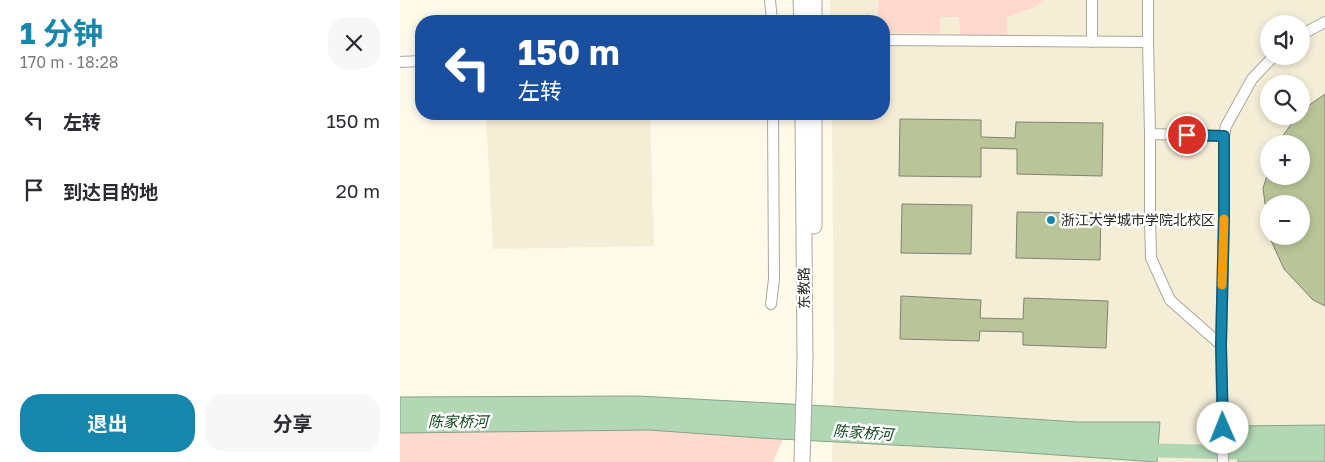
<!DOCTYPE html>
<html lang="zh">
<meta charset="utf-8">
<style>
:root{--surface:#fff;--page:#f7f7f7;--text:#2b2b33;--muted:#7c7c81;--accent:#1786ad}
body{margin:0;font-family:"Golos Text","Noto Sans SC",sans-serif;background:var(--page);color:var(--text);height:100vh;display:flex;flex-direction:column;font-size:19px;white-space:nowrap}
*{box-sizing:border-box;margin:0}
p{font-size:16px;color:var(--muted)}
.icon{flex:none;width:28px;height:28px;fill:none;stroke:currentColor;stroke-width:2;stroke-linecap:round;stroke-linejoin:round}
.map{position:relative;flex:1;overflow:hidden}
.panel{display:flex;flex-direction:column;background:var(--surface);width:400px}
.panel>*{flex:none}
.hud{position:absolute;left:15px;top:15px;width:475px;height:105px;border-radius:20px;box-shadow:0 2px 8px #0003;background:#1a4fa0;color:#fff;overflow:hidden}
.tools{position:absolute;left:860px;top:15px;display:grid;gap:10px}
.tools a{display:grid;place-items:center;width:50px;height:50px;border-radius:50%;background:var(--surface);box-shadow:0 2px 8px #0003;font-size:25px}
.pin{position:absolute;display:grid;place-items:center;width:42px;height:42px;color:#fff;margin:-21px;border:2px solid #fff;border-radius:50%;box-shadow:0 1px 5px #0007}
.me{position:absolute;width:55px;margin:-28px;rotate:359deg;stroke-linejoin:round;filter:drop-shadow(0 0 4px #0008)}
.turn{display:flex;align-items:center;gap:18px;height:105px;padding:0 20px;font-size:22px}
.turn .icon{width:65px;height:65px;stroke-width:2.5}
.turn b{display:block;font-size:35px;line-height:42px}
.round{display:grid;place-items:center;flex:none;width:52px;height:52px;border-radius:20px;background:var(--page)}
.summary{display:flex;align-items:center;justify-content:space-between;height:85px;padding:0 20px}
h1{font-size:30px;font-weight:700;line-height:38px;color:var(--accent)}
.action{display:flex;gap:10px;margin-top:auto;padding:10px 20px}
.action a{flex:1;height:58px;border-radius:20px;background:var(--accent);color:#fff;font-size:20px;font-weight:700;line-height:58px;text-align:center}
.action a+a{background:var(--page);color:var(--text)}
ul{padding:0;list-style:none}
li{display:flex;align-items:center;gap:15px;height:70px;padding:0 20px}
li div{flex:1}
li b{display:block;font-size:19px}
li em{font-style:normal}
main{display:flex;flex:1;min-height:0}
.map>svg:first-child{display:block}
.built{fill:#f5eed7;fill-rule:evenodd}
.green{fill:#fed9cd}
.water{fill:#b1d7b4;stroke:#88a287}
.lines{fill:none;stroke-linecap:round;stroke-linejoin:round}
.canal{stroke:#b1d7b4;stroke-width:14}
.building{fill:#b9c598;stroke:#7e8274}
.street-casing{stroke:#aca899;stroke-width:12}
.secondary-casing{stroke:#aca899;stroke-width:17}
.street{stroke:#fff;stroke-width:10}
.secondary{stroke:#fff;stroke-width:15}
.route-casing{stroke:#0f5770;stroke-width:12}
.route{stroke:#1786ad;stroke-width:9}
.slow{stroke:#f59e0b;stroke-width:9}
.poi-dot{fill:#1786ad;stroke:#fff;stroke-width:2}
.labels{text-anchor:middle;stroke-width:5;stroke-linejoin:round;paint-order:stroke}
.poi-label{font-size:14px;fill:#27251f;stroke:#fff;text-anchor:start}
.street-label{font-size:14px;fill:#27251f;stroke:#fff}
.water-label{font-size:15px;font-style:italic;fill:#0d471b;stroke:#fff}
</style>
<main>
<section class="panel">
<div class="summary"><div><h1>1 分钟</h1><p>170 m · 18:28</p></div><a class="round"><svg class="icon" aria-label="close" viewBox="0 0 24 24"><path d="M6 6l12 12M18 6L6 18"/></svg></a></div>
<ul>
<li><svg class="icon" aria-label="left" viewBox="0 0 24 24"><path d="M17 20v-9H6M10 6l-5 5 5 5"/></svg><div><b>左转</b></div><em>150 m</em></li>
<li><svg class="icon" aria-label="arrive" viewBox="0 0 24 24"><path d="M6 21V4h12l-3 4 3 4H6"/></svg><div><b>到达目的地</b></div><em>20 m</em></li>
</ul>
<div class="action"><a>退出</a><a>分享</a></div>
</section>
<div class="map">
<svg width="925" height="462" viewBox="0 0 925 462">
<rect width="100%" height="100%" fill="#fefaea"/>
<!-- built -->
<g class="built">
<path d="M 430,0 L 925,0 L 925,462 L 432,462 L 434,360 L 432,114 L 484,114 L 484,21 L 431,21 ZM 869,24 L 901,24 L 901,56 L 869,56 ZM 869,84 L 901,84 L 901,116 L 869,116 ZM 869,144 L 901,144 L 901,176 L 869,176 ZM 869,204 L 901,204 L 901,236 L 869,236 Z"/>
<path d="M 86,114 L 250,114 L 254,246 L 93,249 Z"/>
</g>
<!-- green -->
<g class="green">
<path d="M 478,0 L 643,0 L 635,7 L 607,17 L 607,35 L 560,35 L 559,17 L 540,17 L 540,33 L 484,33 L 484,21 L 478,21 Z"/>
<path d="M 249,430 L 383,439 L 373,462 L 0,462 L 0,433 Z"/>
</g>
<!-- water -->
<g class="water">
<path d="M 238,396 L 427,406 L 678,422 L 760,422 L 757,462 L 570,449 L 360,438 L 249,430 L 0,433 L 0,397 Z"/>
<path d="M 925,425 L 925,462 L 838,462 L 838,426 Z"/>
</g>
<g class="lines">
<!-- canal -->
<path class="canal" d="M 740,450 L 856,453"/>
</g>
<!-- building -->
<g class="building">
<path d="M 925,94 L 925,306 L 913,300 L 884,269 L 869,236 L 901,236 L 901,204 L 865,204 L 863,188 L 867,176 L 901,176 L 901,144 L 877,144 L 897,116 L 901,116 L 901,111 Z"/>
<path d="M 500,119 L 581,120 L 581,137 L 615,138 L 616,122 L 703,123 L 702,176 L 617,174 L 617,149 L 581,148 L 581,177 L 499,176 Z"/>
<path d="M 502,204 L 572,205 L 571,254 L 501,253 Z"/>
<path d="M 617,212 L 701,213 L 700,260 L 616,258 Z"/>
<path d="M 501,296 L 581,300 L 580,318 L 623,319 L 624,298 L 708,301 L 706,348 L 623,345 L 623,332 L 580,331 L 579,341 L 500,339 Z"/>
</g>
<g class="lines">
<!-- street casing -->
<g class="street-casing">
<g id="street">
<path d="M 370,0 L 372,21"/>
<path d="M 692,0 L 692,42"/>
<path d="M 748,0 L 748,42"/>
<path d="M 901,35 L 925,22"/>
<path d="M 484,40 L 748,42 L 750,134"/>
<path d="M 0,62 L 21,61"/>
<path d="M 371,304 L 374,279 L 373,114"/>
<path d="M 821,345 L 770,300 L 751,258 L 750,218 L 750,134 L 824,136"/>
<path d="M 823,462 L 821,345 L 824,218 L 824,136 L 826,126 L 852,79 L 874,56"/>
</g>
</g>
<!-- secondary casing -->
<g class="secondary-casing">
<g id="secondary">
<path d="M 401,0 L 402,21"/>
<path d="M 414,0 L 414,21"/>
<path d="M 414,114 L 414,226"/>
<path d="M 402,462 L 405,359 L 403,114"/>
</g>
</g>
<!-- street -->
<use href="#street" class="street"/>
<!-- secondary -->
<use href="#secondary" class="secondary"/>
</g>
<g class="lines">
<!-- route casing -->
<g class="route-casing">
<path id="route" d="M 787,135 L 824,136 L 824,218 L 821,345 L 823,428"/>
</g>
<!-- route -->
<use href="#route" class="route"/>
<!-- slow -->
<path class="slow" d="M 822,285 L 824,219"/>
</g>
<!-- markers -->
<circle class="poi-dot" cx="651" cy="220" r="5"/>
<g class="labels">
<!-- poi labels -->
<g class="poi-label">
<text x="661" y="225">浙江大学城市学院北校区</text>
</g>
<!-- street labels -->
<g class="street-label">
<text transform="translate(404 288) rotate(-91)" y="5">东教路</text>
</g>
<!-- water labels -->
<g class="water-label">
<text x="58" y="427">陈家桥河</text>
<text transform="translate(463 433) rotate(4)" y="5">陈家桥河</text>
</g>
</g>
</svg>
<div class="tools">
<a><svg class="icon" aria-label="sound" viewBox="0 0 24 24"><path d="M4 9h4l5-4v14l-5-4H4zM17 9q2 3 0 6"/></svg></a>
<a><svg class="icon" aria-label="search" viewBox="0 0 24 24"><circle cx="10" cy="10" r="6"/><path d="M15 15l6 6"/></svg></a>
<a>+</a>
<a>−</a>
</div>
<div class="pin" style="left:787px;top:135px;background:#d93025"><svg class="icon" aria-label="arrive" viewBox="0 0 24 24"><path d="M6 21V4h12l-3 4 3 4H6"/></svg></div>
<svg class="me" style="left:823px;top:428px" viewBox="-20 -20 40 40"><circle r="19" fill="#fff"/><path d="M0-13L10 11 0 6-10 11z" fill="#1786ad"/></svg>
<div class="hud">
<div class="turn"><svg class="icon" aria-label="left" viewBox="0 0 24 24"><path d="M17 20v-9H6M10 6l-5 5 5 5"/></svg><div><b>150 m</b>左转</div></div>
</div>
</div>
</main>
